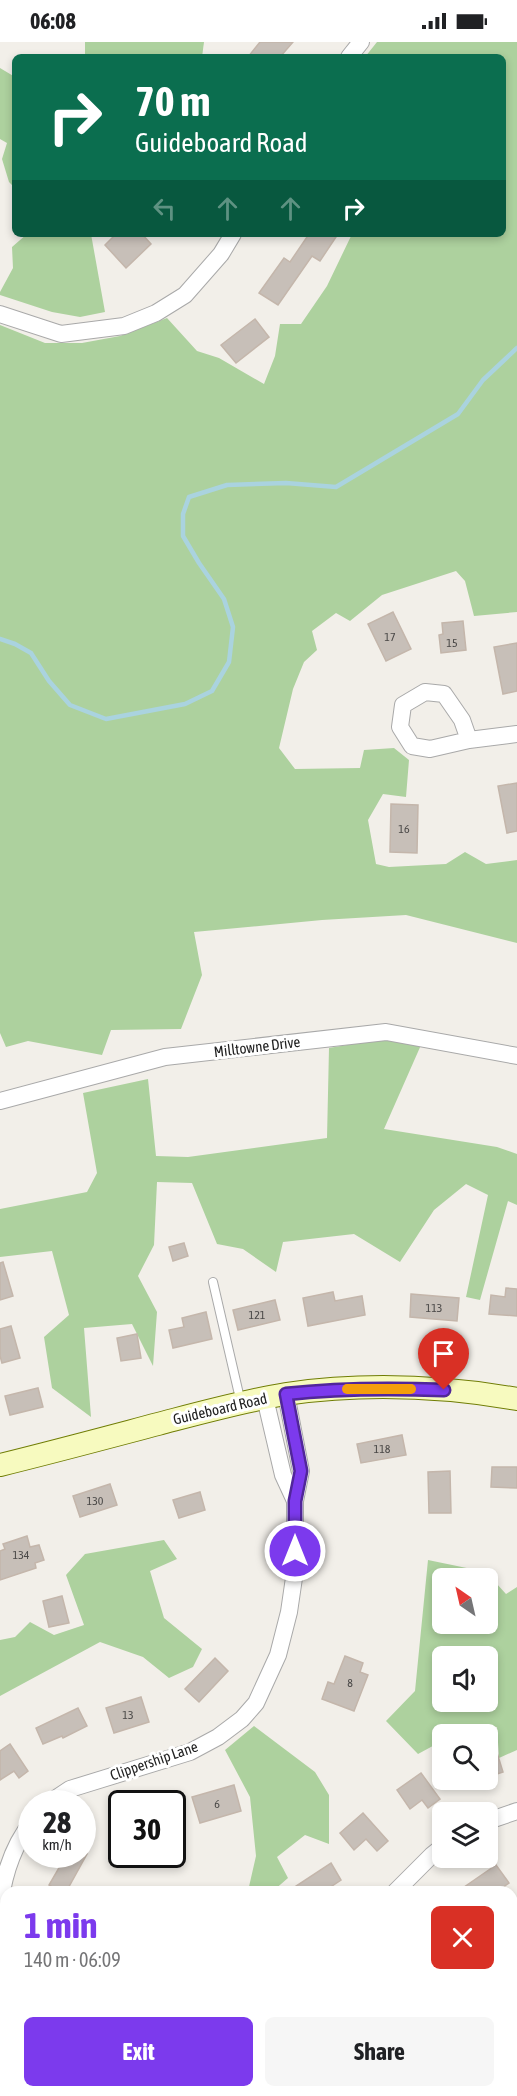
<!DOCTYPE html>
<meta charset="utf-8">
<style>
:root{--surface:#fff;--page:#f6f6f6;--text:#202124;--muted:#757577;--accent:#7c3aed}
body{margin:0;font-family:"Asap Condensed",sans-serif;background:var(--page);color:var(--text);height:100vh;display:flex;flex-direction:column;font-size:22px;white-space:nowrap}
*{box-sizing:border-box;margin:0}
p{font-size:20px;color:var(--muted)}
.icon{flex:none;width:33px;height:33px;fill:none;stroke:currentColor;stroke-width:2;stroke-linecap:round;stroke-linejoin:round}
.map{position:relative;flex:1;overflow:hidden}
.side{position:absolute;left:0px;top:1844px;width:518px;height:212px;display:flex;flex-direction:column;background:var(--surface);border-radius:18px 18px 0 0;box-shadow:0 3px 9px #0003}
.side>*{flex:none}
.banner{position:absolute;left:12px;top:12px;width:494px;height:183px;border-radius:9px;box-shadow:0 3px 9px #0003;background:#0b6e4f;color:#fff;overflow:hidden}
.needle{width:39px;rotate:326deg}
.buttons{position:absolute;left:432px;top:1526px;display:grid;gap:12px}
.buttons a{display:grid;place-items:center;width:66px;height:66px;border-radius:9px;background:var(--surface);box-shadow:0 3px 9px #0003;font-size:30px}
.speed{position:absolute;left:18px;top:1748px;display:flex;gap:12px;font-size:30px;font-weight:700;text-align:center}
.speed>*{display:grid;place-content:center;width:78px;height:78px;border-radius:50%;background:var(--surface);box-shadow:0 3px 9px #0003;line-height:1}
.speed small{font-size:15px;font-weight:400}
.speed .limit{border:3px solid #111;border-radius:9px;background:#fff;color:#111}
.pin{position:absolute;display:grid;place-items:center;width:51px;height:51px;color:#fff;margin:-62px -26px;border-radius:50% 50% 50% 0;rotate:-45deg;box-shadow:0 0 6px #0007}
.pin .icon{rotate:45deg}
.me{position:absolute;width:66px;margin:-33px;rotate:0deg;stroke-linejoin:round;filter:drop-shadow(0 0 4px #0008)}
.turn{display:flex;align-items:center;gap:21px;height:126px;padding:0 24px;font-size:27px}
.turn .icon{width:78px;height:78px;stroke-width:2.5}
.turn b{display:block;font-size:42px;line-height:51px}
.lanes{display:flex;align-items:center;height:57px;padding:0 24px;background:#0003;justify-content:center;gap:30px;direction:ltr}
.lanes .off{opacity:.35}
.round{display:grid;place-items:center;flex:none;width:63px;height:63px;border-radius:9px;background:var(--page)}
.head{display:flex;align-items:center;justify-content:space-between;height:102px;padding:0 24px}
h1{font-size:36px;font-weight:700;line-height:45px;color:var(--accent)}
.button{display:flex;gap:12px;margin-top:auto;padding:12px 24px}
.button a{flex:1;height:69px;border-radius:9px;background:var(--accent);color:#fff;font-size:24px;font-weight:700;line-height:69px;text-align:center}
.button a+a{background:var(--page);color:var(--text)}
.status{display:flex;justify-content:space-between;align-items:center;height:42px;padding:0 30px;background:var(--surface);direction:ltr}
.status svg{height:16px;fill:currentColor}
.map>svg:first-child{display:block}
.forest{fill:#add19e;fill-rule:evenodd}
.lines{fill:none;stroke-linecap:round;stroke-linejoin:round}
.stream{stroke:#aad3df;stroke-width:4.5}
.building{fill:#c7bfb8;stroke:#c4b6ab;stroke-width:1.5}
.lane-casing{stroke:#a9a9a9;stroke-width:10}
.street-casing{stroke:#a9a9a9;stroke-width:18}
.secondary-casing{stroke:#707d05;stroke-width:24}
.lane{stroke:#fff;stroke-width:8}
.street{stroke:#fff;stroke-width:16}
.secondary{stroke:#f7fabf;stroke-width:22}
.route-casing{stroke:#51269a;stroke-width:15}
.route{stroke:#7c3aed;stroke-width:10}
.slow{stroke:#f59e0b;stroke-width:10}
.labels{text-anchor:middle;stroke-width:6;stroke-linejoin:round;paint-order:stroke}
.number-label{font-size:12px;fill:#4b4948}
.street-label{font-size:15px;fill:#222;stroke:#fff}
</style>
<div class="status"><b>06:08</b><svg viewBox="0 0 49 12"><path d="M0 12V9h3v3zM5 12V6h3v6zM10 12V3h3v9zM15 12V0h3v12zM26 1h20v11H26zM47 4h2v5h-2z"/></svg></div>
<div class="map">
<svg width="517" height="2054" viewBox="0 0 517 2054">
<rect width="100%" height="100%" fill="#f2efe9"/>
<!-- forest -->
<g class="forest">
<path d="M 85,0 L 204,0 L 202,15 L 85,15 Z"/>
<path d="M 377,0 L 517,0 L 517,570 L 474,574 L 465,539 L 456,529 L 382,553 L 350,579 L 336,571 L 312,589 L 317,608 L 304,620 L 293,647 L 279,706 L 295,727 L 360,726 L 364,708 L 394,706 L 409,718 L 406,755 L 383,752 L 368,778 L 376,822 L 389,825 L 446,822 L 465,810 L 486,822 L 517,818 L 517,901 L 406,873 L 322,878 L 194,890 L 202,933 L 181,987 L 111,988 L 102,1013 L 28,999 L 6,1005 L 0,991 L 0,283 L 45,301 L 82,301 L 120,294 L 167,276 L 197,309 L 219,316 L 264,342 L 275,314 L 280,282 L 301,282 L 327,244 L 352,192 L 502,192 L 502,15 L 365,15 Z"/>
<path d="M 0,26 L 15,35 L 15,146 L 9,140 L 2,117 L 7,101 L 0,97 Z"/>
<path d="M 27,192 L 91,192 L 105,270 L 80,275 L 52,270 L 0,253 L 0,250 L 13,226 L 12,205 Z"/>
<path d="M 382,997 L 421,1003 L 384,1087 L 497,1105 L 517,1112 L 517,1163 L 508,1159 L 480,1258 L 466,1255 L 488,1153 L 466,1142 L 434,1168 L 400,1220 L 354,1192 L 283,1200 L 276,1230 L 243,1207 L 217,1202 L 192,1141 L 157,1140 L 154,1203 L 138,1234 L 157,1270 L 153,1324 L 132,1282 L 84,1286 L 91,1375 L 52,1346 L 44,1295 L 69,1273 L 52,1209 L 0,1215 L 0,1167 L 87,1150 L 97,1131 L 83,1051 L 148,1037 L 156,1114 L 188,1115 L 327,1096 L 329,1006 Z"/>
<path d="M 164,1498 L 177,1517 L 150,1529 L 164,1576 L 202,1607 L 193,1625 L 169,1636 L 143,1615 L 100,1600 L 0,1654 L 0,1598 L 15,1595 L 30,1580 L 54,1593 L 84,1583 L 66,1533 L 85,1512 Z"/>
<path d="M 428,1518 L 486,1530 L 506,1552 L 517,1545 L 517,1708 L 499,1716 L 497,1685 L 457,1692 L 442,1692 L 442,1699 L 418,1712 L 386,1679 L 415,1649 ZM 442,1536 L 488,1536 L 488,1581 L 442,1581 ZM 442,1614 L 488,1614 L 488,1659 L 442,1659 Z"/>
<path d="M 254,1684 L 315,1730 L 329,1753 L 329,1802 L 305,1793 L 277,1815 L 288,1836 L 273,1849 L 248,1849 L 256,1814 L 250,1755 L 225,1708 Z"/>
</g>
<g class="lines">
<!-- stream -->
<path class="stream" d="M 0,597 L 15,602 L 31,611 L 49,639 L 70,663 L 106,677 L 185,662 L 212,649 L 229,620 L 233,585 L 224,557 L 199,521 L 183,494 L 183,472 L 189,455 L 227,443 L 286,441 L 336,445 L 458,372 L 483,338 L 517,306"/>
</g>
<!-- building -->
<g class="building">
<path d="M 260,0 L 293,0 L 280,15 L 248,15 Z"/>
<path d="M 116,192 L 142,192 L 151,202 L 126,226 L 105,203 Z"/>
<path d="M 309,192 L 338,192 L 320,219 L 312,214 L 278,263 L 259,251 L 284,216 L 290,220 Z"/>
<path d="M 255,277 L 269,295 L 236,321 L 221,303 Z"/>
<path d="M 393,570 L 411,607 L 386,619 L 368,582 Z"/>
<path d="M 463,579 L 466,608 L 441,611 L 439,593 L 443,592 L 442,581 Z"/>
<path d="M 517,601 L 517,649 L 503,652 L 494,605 Z"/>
<path d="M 517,741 L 517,789 L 507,791 L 498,744 Z"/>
<path d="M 391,762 L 418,763 L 417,811 L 390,810 Z"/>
<path d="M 184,1201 L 188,1214 L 173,1219 L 169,1205 Z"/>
<path d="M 3,1220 L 13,1254 L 0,1258 L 0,1221 Z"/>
<path d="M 506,1246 L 517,1247 L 517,1274 L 489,1272 L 491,1253 L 505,1255 Z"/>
<path d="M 333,1250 L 335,1259 L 362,1254 L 365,1273 L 308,1284 L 303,1256 Z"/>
<path d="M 411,1252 L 459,1256 L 457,1279 L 410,1275 Z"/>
<path d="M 275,1258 L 280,1278 L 238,1288 L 233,1268 Z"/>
<path d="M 206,1270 L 212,1297 L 173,1306 L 169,1288 L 184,1285 L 182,1276 Z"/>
<path d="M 11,1284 L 20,1316 L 2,1321 L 0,1314 L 0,1287 Z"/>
<path d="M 137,1292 L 141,1316 L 121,1319 L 117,1296 Z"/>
<path d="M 38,1346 L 43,1365 L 10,1373 L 5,1354 Z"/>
<path d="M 402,1393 L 406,1413 L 361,1421 L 357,1402 Z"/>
<path d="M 492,1425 L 517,1425 L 517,1446 L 491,1445 Z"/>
<path d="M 450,1429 L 451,1471 L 429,1471 L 428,1430 Z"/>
<path d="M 110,1442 L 117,1463 L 80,1475 L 73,1454 Z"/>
<path d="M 200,1450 L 205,1468 L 179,1476 L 173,1458 Z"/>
<path d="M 27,1494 L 30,1505 L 39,1503 L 44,1518 L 35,1521 L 36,1526 L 0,1538 L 0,1509 L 5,1507 L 3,1502 Z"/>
<path d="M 62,1554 L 69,1581 L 49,1585 L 43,1559 Z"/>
<path d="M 345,1614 L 363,1621 L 360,1630 L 368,1633 L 354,1669 L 322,1657 L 328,1640 L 334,1642 Z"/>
<path d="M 215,1616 L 228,1629 L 199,1660 L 185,1647 Z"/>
<path d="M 141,1655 L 149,1680 L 114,1691 L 106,1666 Z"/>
<path d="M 78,1666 L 87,1684 L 63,1696 L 62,1694 L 43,1702 L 36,1686 Z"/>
<path d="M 490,1688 L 503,1730 L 488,1735 L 488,1689 Z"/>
<path d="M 10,1702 L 28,1729 L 19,1736 L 14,1729 L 0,1738 L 0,1709 Z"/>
<path d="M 421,1731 L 440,1757 L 428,1766 L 422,1758 L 410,1767 L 397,1748 Z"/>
<path d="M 234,1743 L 241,1769 L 200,1781 L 192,1755 Z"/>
<path d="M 363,1771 L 388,1799 L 377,1809 L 366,1797 L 354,1808 L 340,1791 Z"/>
<path d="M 67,1812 L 87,1812 L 66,1850 L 60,1850 L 49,1843 Z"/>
<path d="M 331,1821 L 341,1838 L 323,1850 L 287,1850 Z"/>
<path d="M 496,1823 L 509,1841 L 496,1850 L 457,1850 Z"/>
</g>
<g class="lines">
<!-- lane casing -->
<g class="lane-casing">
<path id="lane" d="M 213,1240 L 241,1361"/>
</g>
<!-- street casing -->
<g class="street-casing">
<g id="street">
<path d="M 349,15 L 361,0"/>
<path d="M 0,272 L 61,292 L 124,284 L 156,271 L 185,253 L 221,212 L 233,192"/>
<path d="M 469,698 L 462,678 L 444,652 L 425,650 L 403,663 L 400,685 L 412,704 L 430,707 L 469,698 L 517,692"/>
<path d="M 0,1059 L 165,1015 L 386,990 L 517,1014"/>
<path d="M 265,1356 L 283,1433 L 295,1459"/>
<path d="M 49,1761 L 70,1747 L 190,1710 L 218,1695 L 242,1677 L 256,1661 L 278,1613 L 289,1570 L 295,1529 L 295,1459 L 301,1429 L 286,1352"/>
<path d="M 488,1779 L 517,1769"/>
<path d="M 395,1850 L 432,1813 L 442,1805"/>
<path d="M 0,1861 C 4,1833 13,1803 32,1780"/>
<path d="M 0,1863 L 6,1892"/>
<path d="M 0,2051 L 6,2046"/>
<path d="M 242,2054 L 242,2049"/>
<path d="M 509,2054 L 517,2041"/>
</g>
</g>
<!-- secondary casing -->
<g class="secondary-casing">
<path id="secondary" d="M 0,1423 C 53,1410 105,1396 158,1382 C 200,1371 243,1359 286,1352 C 362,1341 442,1344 517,1357"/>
</g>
<!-- lane -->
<use href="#lane" class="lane"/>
<!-- street -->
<use href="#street" class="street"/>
<!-- secondary -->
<use href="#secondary" class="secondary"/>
</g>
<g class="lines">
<!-- route casing -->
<g class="route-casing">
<path id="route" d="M 295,1509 L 295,1459 L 301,1429 L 286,1352 C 339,1346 391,1346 444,1348"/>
</g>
<!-- route -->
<use href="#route" class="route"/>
<!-- slow -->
<path class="slow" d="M 347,1347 L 411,1347"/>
</g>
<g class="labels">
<!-- number labels -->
<g class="number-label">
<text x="390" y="599">17</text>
<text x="452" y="605">15</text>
<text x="404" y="791">16</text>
<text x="434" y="1270">113</text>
<text x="257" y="1277">121</text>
<text x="382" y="1411">118</text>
<text x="95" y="1463">130</text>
<text x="21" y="1517">134</text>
<text x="350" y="1645">8</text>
<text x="128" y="1677">13</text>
<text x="217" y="1766">6</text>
</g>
<!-- street labels -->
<g class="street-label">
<text transform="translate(257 1005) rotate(-7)" y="5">Milltowne Drive</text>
<text transform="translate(220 1367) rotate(-13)" y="5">Guideboard Road</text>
<text transform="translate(154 1719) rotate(-19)" y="5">Clippership Lane</text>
</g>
</g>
</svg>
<div class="buttons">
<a><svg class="needle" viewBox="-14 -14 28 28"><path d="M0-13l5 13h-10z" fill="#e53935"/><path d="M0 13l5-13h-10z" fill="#757577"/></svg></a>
<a><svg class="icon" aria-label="sound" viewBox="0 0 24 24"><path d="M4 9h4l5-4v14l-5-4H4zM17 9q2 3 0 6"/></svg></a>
<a><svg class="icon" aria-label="search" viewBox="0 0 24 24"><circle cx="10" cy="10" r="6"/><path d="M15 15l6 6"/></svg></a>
<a><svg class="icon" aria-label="layers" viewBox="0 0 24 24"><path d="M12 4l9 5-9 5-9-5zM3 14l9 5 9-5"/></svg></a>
</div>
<div class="speed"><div>28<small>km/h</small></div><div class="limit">30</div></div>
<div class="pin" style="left:444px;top:1348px;background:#d93025"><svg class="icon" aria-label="arrive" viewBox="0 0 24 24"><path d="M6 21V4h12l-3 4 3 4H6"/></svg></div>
<svg class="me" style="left:295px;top:1509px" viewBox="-20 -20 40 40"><circle r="17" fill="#7c3aed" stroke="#fff" stroke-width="3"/><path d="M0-11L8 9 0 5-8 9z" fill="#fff"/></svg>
<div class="banner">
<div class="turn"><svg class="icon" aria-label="right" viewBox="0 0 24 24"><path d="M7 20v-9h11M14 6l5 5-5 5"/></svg><div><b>70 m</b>Guideboard Road</div></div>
<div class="lanes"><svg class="icon off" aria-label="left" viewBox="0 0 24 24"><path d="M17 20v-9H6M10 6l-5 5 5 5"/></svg><svg class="icon off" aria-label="ahead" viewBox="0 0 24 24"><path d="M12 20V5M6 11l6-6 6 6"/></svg><svg class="icon off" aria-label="ahead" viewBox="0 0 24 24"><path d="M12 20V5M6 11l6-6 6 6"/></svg><svg class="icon" aria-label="right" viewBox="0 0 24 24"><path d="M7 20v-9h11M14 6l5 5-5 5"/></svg></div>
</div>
<section class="side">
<div class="head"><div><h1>1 min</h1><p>140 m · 06:09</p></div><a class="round" style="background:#d93025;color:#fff"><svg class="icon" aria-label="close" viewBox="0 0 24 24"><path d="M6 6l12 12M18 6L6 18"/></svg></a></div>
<div class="button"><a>Exit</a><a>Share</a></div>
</section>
</div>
